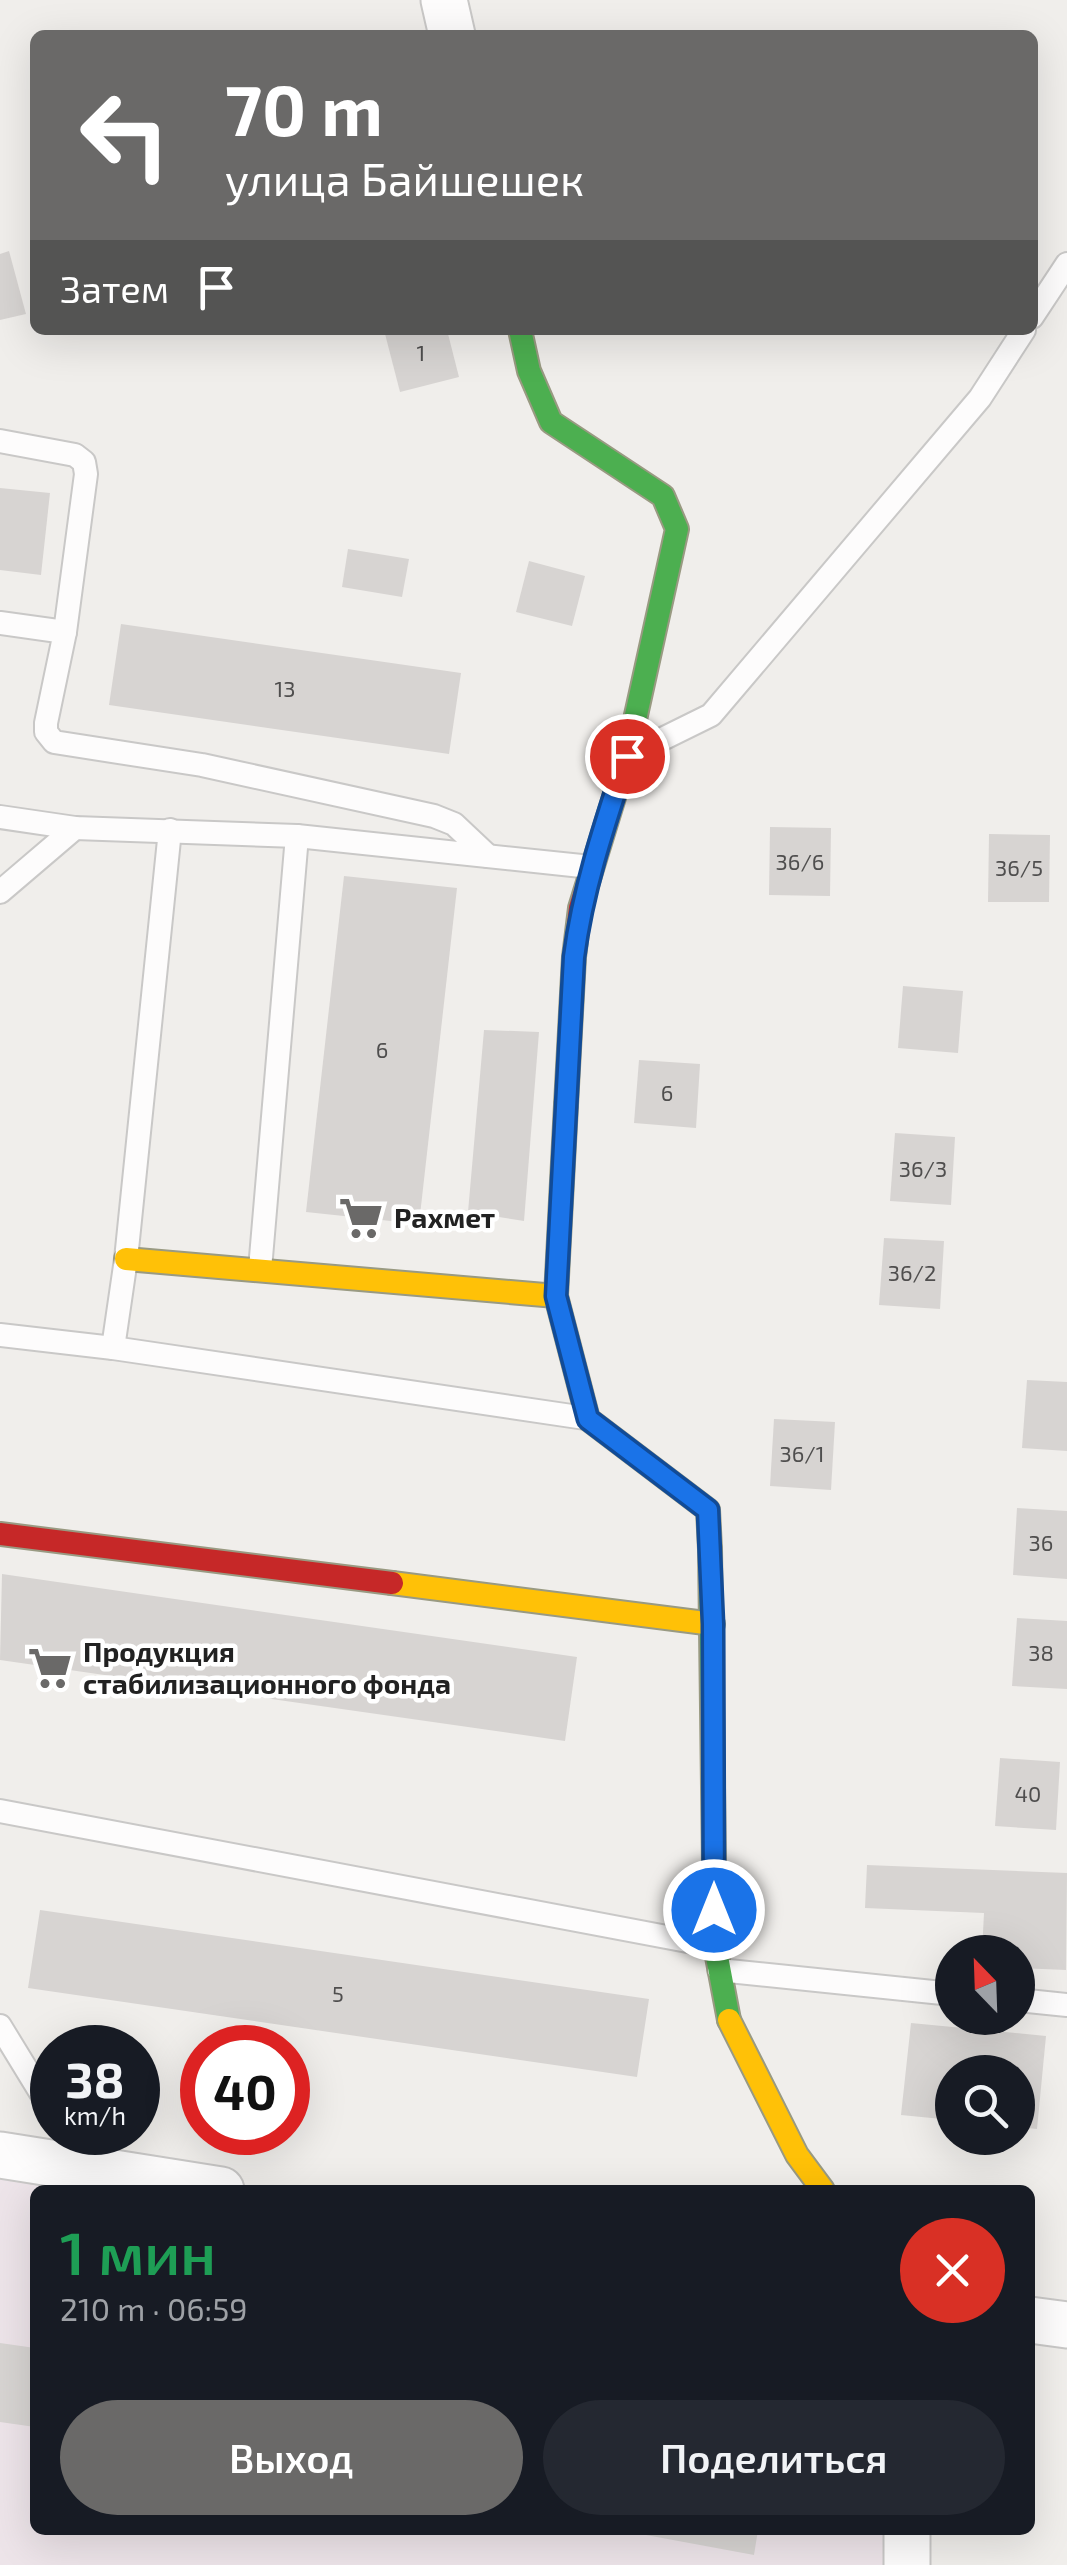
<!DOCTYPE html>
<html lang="ru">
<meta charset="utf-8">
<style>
:root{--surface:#171b24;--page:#242831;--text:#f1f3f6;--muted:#9ea1a6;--accent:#6a6968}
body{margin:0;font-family:"Exo 2",sans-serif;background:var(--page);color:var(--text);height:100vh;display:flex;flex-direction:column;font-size:38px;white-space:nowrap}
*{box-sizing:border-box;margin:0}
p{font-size:32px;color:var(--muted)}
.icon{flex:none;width:55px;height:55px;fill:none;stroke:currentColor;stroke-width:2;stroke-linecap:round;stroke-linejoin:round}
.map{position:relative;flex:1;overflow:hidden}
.side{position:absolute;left:30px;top:2185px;width:1005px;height:350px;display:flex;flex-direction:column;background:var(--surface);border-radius:15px;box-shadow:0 10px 40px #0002}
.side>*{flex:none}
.hud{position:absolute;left:30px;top:30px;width:1008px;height:305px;border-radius:15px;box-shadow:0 10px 40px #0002;background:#6a6968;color:#fff;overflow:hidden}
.needle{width:65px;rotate:337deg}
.fabs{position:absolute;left:935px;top:1935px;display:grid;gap:20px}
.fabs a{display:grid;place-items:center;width:100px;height:100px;border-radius:50%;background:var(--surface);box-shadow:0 10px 40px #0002;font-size:50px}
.speed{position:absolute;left:30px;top:2025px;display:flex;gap:20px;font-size:50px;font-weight:700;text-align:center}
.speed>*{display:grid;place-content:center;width:130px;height:130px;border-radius:50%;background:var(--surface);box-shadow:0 10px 40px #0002;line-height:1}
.speed small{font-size:25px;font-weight:400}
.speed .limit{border:15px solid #d22;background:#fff;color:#111}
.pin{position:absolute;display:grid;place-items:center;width:85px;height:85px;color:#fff;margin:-42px;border:5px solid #fff;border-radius:50%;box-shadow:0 2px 10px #0007}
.me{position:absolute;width:110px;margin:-55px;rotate:0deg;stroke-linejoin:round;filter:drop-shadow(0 0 8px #0008)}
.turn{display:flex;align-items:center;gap:35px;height:210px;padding:0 30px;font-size:45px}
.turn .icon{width:130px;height:130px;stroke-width:2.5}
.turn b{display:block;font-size:70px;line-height:85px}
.then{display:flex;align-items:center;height:95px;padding:0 30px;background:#0003;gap:20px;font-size:38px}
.round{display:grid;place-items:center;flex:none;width:105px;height:105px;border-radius:52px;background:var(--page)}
.summary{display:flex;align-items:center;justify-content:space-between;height:170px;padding:0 30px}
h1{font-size:60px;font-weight:600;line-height:75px;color:#1e9e55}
.action{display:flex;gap:20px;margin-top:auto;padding:20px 30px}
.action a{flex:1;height:115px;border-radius:60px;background:var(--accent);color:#fff;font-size:40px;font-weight:600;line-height:115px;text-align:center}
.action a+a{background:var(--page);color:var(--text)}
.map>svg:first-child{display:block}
.industrial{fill:#ede4e9}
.building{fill:#d7d4d2}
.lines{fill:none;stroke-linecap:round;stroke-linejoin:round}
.lane-casing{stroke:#c9c8c7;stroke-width:26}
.street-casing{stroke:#c9c8c7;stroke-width:49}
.fast-casing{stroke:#999a82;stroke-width:26}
.slow-casing{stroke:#999a82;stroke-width:26}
.jam-casing{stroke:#999a82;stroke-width:26}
.lane{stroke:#fdfcfc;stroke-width:22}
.street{stroke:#fdfcfc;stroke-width:45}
.fast{stroke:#4caf50;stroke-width:22}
.slow{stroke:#ffc107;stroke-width:22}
.jam{stroke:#c62828;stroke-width:22}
.route-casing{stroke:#114b97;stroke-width:25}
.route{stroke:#1a73e8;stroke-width:18}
.labels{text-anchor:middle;stroke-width:9;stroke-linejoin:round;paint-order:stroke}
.number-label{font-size:22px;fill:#4f4e4e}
.poi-label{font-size:28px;font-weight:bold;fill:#222;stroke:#fff;text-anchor:start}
</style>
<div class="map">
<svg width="1067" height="2565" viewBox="0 0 1067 2565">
<rect width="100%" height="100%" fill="#f0eeeb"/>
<!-- industrial -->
<path class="industrial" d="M 0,2174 L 128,2190 L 35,2190 L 35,2530 L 914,2530 L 911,2565 L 0,2565 Z"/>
<!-- building -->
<g class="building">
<path d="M 9,251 L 26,314 L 0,320 L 0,254 Z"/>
<path d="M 384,330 L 447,330 L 459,377 L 400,392 Z"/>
<path d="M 0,488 L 50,493 L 41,575 L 0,570 Z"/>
<path d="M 348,549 L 409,559 L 402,597 L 342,587 Z"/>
<path d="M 529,561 L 585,576 L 572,626 L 516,612 Z"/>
<path d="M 121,624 L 461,673 L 449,754 L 109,705 Z"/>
<path d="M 770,827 L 831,828 L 830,896 L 769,895 Z"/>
<path d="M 989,834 L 1050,835 L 1049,902 L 988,902 Z"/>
<path d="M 344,876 L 457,888 L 419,1224 L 306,1212 Z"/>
<path d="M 903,986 L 963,991 L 958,1053 L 898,1048 Z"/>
<path d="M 484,1030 L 539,1032 L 524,1221 L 468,1212 Z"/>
<path d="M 639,1060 L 700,1064 L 696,1128 L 634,1123 Z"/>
<path d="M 895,1133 L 955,1137 L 951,1205 L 890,1201 Z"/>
<path d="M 884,1238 L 944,1241 L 940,1309 L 879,1305 Z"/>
<path d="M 1027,1380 L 1067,1382 L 1067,1451 L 1022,1448 Z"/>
<path d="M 774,1419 L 835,1422 L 831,1490 L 770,1486 Z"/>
<path d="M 1017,1508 L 1067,1511 L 1067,1579 L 1013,1575 Z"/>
<path d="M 2,1574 L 577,1657 L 565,1741 L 0,1660 Z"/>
<path d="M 1017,1618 L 1067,1621 L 1067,1689 L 1012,1686 Z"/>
<path d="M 1000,1758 L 1060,1762 L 1056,1830 L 995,1826 Z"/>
<path d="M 867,1865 L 1067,1873 L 1066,1970 L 1018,1968 L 1018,1952 L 982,1952 L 984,1913 L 865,1908 Z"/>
<path d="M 40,1910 L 649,1999 L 637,2077 L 28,1988 Z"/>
<path d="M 911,2023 L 1046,2036 L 1037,2129 L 1018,2127 L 1018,2072 L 952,2072 L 952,2120 L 901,2115 Z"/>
<path d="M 0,2343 L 35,2348 L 35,2427 L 0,2422 Z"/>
<path d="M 619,2530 L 758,2530 L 754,2555 Z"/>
</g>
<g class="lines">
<!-- lane casing -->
<g class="lane-casing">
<g id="lane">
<path d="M 1032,317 L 1067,264"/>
<path d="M 0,441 L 75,455 L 84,462 L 86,474 L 65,632"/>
<path d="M 0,623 L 65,632 L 46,723 L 46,732 L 54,742 L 202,765 L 434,816 L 454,824 L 488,856"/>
<path d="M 634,753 L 711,715 L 980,398 L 1024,330"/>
<path d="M 0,817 L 75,828 L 297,836 L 591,867"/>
<path d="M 0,892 L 75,828"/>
<path d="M 260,1269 L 297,836"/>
<path d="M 0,1335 L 113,1348 L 585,1418"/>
<path d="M 113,1348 L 126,1259 L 170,830"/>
<path d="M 0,1811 L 714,1946"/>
<path d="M 719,1970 L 952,1994"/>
<path d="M 1018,2000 L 1067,2005"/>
<path d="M 0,2026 L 52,2111"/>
<path d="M 66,2132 L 88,2168"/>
</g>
</g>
<!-- street casing -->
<g class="street-casing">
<g id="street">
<path d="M 444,0 L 452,35"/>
<path d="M 0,2155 L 221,2190"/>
<path d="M 1030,2320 L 1067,2325"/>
<path d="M 907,2565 L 907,2530"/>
</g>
</g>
<!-- fast casing -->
<g class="fast-casing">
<g id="fast">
<path d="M 520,330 L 529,371 L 551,422 L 663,496 L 677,529 L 627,756 L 616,791"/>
<path d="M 710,1549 L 715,1946 L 729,2020"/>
</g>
</g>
<!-- slow casing -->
<g class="slow-casing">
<g id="slow">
<path d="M 566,1105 L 556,1296 L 588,1419 L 708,1510 L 710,1549"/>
<path d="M 126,1259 L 556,1296"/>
<path d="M 392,1583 L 713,1624"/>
<path d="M 729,2020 L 797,2155 L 823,2190"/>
</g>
</g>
<!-- jam casing -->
<g class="jam-casing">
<g id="jam">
<path d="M 566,1105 L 574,957 L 580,908 L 616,791"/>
<path d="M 0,1534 L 392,1583"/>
</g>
</g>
<!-- lane -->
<use href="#lane" class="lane"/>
<!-- street -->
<use href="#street" class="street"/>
<!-- fast -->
<use href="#fast" class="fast"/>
<!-- slow -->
<use href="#slow" class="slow"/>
<!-- jam -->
<use href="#jam" class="jam"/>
</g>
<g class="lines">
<!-- route casing -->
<g class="route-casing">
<path id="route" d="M 627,756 C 605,823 583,888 574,957 L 556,1296 L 588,1419 L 708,1510 L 713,1624 L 714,1910"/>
</g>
<!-- route -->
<use href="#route" class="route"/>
</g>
<!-- icons -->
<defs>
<g id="supermarket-bare" transform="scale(3.45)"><path d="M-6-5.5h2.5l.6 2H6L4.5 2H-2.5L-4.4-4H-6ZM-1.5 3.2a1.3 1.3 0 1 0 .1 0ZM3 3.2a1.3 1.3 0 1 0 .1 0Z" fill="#6a6968" stroke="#fff" stroke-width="2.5" paint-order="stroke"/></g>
</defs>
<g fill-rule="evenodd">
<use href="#supermarket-bare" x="361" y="1218"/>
<use href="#supermarket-bare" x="50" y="1668"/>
</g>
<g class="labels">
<!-- number labels -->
<g class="number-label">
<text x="421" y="361">1</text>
<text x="285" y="697">13</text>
<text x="800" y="870">36/6</text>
<text x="1019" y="876">36/5</text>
<text x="382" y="1058">6</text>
<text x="667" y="1101">6</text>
<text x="923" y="1177">36/3</text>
<text x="912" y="1281">36/2</text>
<text x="802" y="1462">36/1</text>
<text x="1041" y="1551">36</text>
<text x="1041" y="1661">38</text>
<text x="1028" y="1802">40</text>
<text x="338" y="2002">5</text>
</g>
<!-- poi labels -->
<g class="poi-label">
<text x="394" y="1228">Рахмет</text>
<text x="83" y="1662">Продукция<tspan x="83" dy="32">стабилизационного фонда</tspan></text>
</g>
</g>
</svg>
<div class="fabs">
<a><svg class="needle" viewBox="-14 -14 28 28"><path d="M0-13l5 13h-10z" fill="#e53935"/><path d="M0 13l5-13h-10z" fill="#9ea1a6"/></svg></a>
<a><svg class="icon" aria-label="search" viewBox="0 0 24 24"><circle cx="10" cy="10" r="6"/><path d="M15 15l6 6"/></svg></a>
</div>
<div class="speed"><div>38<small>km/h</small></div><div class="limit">40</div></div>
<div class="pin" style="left:627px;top:756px;background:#d93025"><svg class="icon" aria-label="arrive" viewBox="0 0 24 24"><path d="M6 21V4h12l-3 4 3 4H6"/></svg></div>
<svg class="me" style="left:714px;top:1910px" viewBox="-20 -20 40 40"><circle r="17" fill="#1a73e8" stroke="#fff" stroke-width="3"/><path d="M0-11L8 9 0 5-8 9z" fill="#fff"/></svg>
<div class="hud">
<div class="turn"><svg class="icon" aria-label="left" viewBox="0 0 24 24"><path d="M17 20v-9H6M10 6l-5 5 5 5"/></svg><div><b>70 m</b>улица Байшешек</div></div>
<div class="then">Затем<svg class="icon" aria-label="arrive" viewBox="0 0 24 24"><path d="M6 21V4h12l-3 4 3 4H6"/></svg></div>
</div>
<section class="side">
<div class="summary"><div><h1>1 мин</h1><p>210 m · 06:59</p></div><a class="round" style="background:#d93025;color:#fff"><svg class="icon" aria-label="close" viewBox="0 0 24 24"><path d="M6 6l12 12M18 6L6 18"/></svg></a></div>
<div class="action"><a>Выход</a><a>Поделиться</a></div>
</section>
</div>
